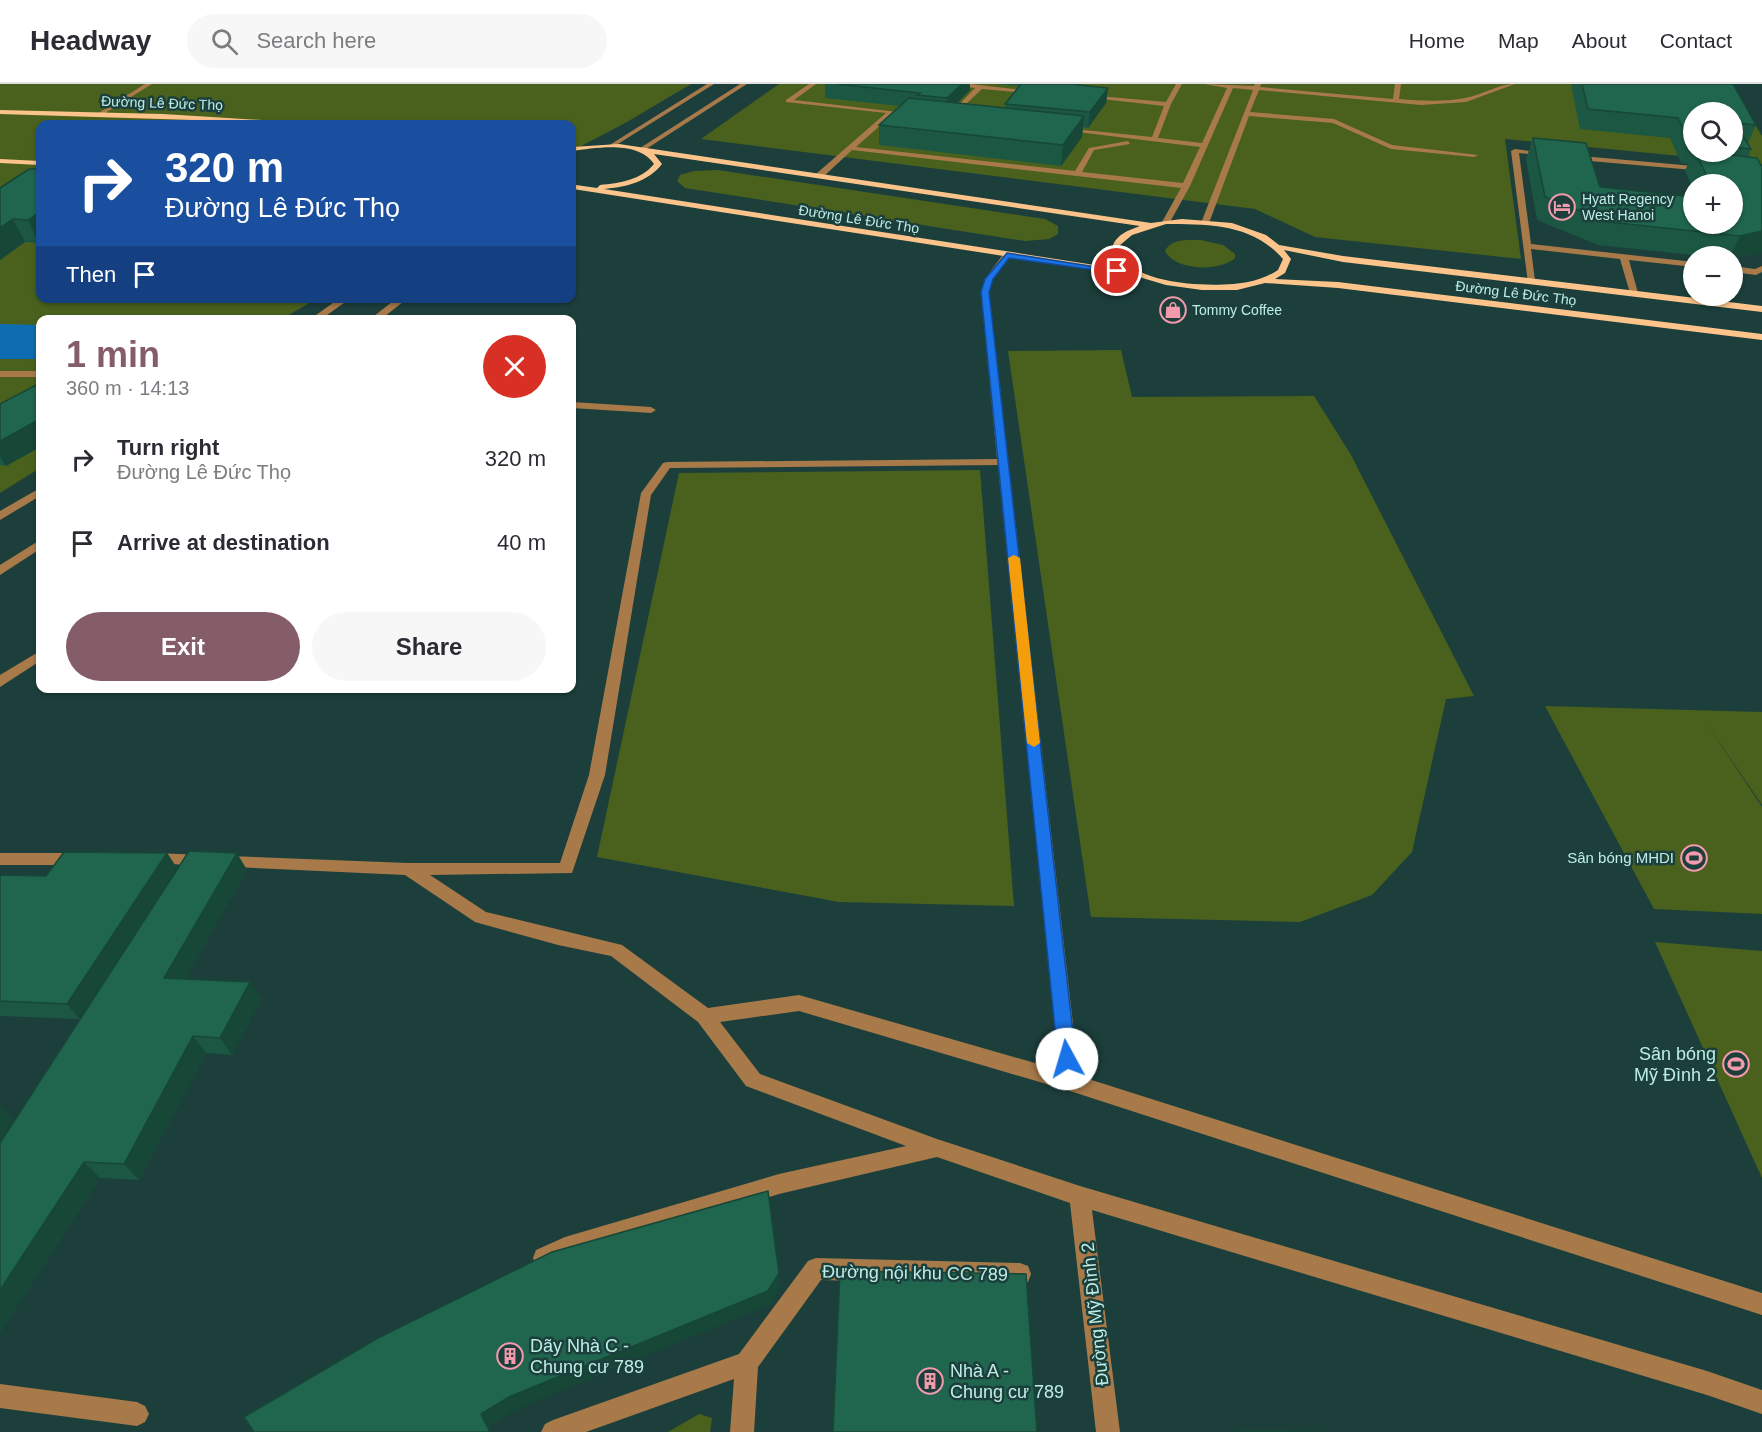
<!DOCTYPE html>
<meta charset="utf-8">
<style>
:root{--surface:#fff;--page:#f7f7f7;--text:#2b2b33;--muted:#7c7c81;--line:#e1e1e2;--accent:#855d69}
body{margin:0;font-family:Helvetica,sans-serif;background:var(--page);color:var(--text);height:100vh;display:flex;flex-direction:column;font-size:22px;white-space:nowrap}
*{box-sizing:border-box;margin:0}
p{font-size:20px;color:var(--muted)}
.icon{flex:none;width:33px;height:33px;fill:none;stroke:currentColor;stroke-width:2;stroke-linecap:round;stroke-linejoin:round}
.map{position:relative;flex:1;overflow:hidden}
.sheet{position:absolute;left:36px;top:231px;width:540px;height:378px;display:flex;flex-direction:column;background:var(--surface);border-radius:12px;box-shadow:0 2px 4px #0004}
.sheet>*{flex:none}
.top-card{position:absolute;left:36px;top:36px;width:540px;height:183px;border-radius:12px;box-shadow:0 2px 4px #0004;background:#1a4fa0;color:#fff;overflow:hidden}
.controls{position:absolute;left:1683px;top:18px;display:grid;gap:12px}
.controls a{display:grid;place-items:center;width:60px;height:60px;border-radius:50%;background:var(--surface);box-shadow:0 2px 4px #0004;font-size:30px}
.pin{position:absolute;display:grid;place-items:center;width:51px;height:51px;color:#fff;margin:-26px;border:3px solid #fff;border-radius:50%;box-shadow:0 2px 6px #0007}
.me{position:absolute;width:66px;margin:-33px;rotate:354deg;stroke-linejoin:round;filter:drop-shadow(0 0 4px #0008)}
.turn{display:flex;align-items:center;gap:21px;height:126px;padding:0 30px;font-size:27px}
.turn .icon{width:78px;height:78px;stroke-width:2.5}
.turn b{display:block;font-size:42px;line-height:51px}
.then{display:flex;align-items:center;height:57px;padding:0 30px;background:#0003;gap:12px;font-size:22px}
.round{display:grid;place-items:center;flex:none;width:63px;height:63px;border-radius:32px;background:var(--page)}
.overview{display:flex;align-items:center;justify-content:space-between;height:102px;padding:0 30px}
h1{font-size:36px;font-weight:700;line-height:45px;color:var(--accent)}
.cta{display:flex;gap:12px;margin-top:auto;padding:12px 30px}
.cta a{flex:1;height:69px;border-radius:36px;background:var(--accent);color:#fff;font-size:24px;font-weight:700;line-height:69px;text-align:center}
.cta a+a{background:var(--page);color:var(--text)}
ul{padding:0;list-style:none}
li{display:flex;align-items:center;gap:18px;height:84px;padding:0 30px}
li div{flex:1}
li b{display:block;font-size:22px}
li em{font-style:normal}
header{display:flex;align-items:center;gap:36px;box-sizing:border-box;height:84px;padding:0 30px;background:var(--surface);border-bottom:2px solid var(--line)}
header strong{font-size:28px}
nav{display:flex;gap:33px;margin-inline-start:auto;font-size:21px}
.search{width:420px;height:54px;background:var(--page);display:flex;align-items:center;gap:15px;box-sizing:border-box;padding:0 21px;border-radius:33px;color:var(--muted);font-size:22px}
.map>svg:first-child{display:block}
.green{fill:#49611d;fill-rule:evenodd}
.water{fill:#0e6db0}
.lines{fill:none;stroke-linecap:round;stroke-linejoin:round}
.minor{fill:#a87a4a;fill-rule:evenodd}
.major{fill:#fcc48b;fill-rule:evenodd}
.wall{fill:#1c5743;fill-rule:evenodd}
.shaded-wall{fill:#164737}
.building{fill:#20654e;stroke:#164737;stroke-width:1.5}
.route{fill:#1a73e8;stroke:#114b97;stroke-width:1.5}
.slow{fill:#f59e0b}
.labels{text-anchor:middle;stroke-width:5;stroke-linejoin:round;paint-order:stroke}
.far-street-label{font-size:14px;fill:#bceee7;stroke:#1c3f3c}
.far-poi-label{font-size:14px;fill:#bceee7;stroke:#1c3f3c;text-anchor:start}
.poi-label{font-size:15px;fill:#bceee7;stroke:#1c3f3c;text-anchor:end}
.near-poi-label{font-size:18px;fill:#bceee7;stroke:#1c3f3c;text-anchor:start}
.near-street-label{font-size:18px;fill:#bceee7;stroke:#1c3f3c}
</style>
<header>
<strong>Headway</strong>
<div class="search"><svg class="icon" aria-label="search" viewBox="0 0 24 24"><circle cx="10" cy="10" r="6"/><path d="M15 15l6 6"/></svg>Search here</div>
<nav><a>Home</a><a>Map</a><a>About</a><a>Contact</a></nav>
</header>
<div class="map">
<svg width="1762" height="1348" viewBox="0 0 1762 1348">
<rect width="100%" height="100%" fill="#1c3f3c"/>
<!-- green -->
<g class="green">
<path d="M 0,0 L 691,0 L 627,38 L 572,67 L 572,40 L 40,40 L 40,214 L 316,215 L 282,235 L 40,236 L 40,384 L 0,409 Z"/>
<path d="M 779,0 L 1730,0 L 1762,52 L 1762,80 L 1505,55 L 1521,175 L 1315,153 L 1255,125 L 701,55 ZM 1694,28 L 1732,28 L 1732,68 L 1694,68 Z"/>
<path d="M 718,86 L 1045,135 L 1058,142 L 1058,150 L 1049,155 L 1025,157 L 685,104 L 677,97 L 680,91 L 694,87 Z"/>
<path d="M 1201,156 L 1223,161 L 1235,170 L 1235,174 C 1220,188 1175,187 1165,167 C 1171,154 1189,156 1201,156 Z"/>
<path d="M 1121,266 L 1132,313 L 1314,312 L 1351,371 L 1474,612 L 1446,615 L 1412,768 L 1372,811 L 1300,838 L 1091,833 L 1008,267 Z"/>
<path d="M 980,386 L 1014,822 L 839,818 L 597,773 L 679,389 Z"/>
<path d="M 1545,622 L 1762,628 L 1762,721 L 1705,637 L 1762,723 L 1762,830 L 1654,825 Z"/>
<path d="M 1655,858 L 1762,867 L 1762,1094 Z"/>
<path d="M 699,1330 L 712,1334 L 710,1348 L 668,1348 Z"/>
</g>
<!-- water -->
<path class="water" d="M 0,240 L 40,241 L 40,275 L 0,275 Z"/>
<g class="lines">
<!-- minor -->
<g class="minor">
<path d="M 145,0 L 152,0 L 102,31 L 97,30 Z"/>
<path d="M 707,0 L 714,0 L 613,63 L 608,62 Z"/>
<path d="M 740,0 L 747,0 L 643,67 L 637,66 Z"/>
<path d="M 809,0 L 816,0 L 794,16 L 915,30 L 912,32 L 893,30 L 856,63 L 1075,87 L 1089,64 L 1128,57 L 1130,60 L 1094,66 L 1082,88 L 1183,99 L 1200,63 L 1061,46 L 1064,44 L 1152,53 L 1164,22 L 1084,13 L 1087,11 L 1166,18 L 1176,0 L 1182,0 L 1171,20 L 1158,54 L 1202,59 L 1227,4 L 1204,0 L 1254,2 L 1255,0 L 1261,0 L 1260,3 L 1393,15 L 1395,0 L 1401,0 L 1399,15 C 1420,17 1444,18 1465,14 C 1483,11 1497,0 1515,0 L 1466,18 L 1421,21 L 1259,6 L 1250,28 L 1334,35 L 1392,61 L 1478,71 L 1474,73 L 1391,65 L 1333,39 L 1249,32 L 1209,139 L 1205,141 L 1201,139 L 1253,6 L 1233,4 L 1190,102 L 1170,138 L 1166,140 L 1162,138 L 1181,104 L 852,66 L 822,94 L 816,94 L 816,90 L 886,29 L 786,18 L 786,16 Z"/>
<path d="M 947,0 L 970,0 L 1039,8 L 1036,10 L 982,5 L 950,35 L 948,32 L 975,4 Z"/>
<path d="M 1515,65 L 1550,70 L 1546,72 L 1519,69 L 1531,160 L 1694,178 L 1694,183 L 1629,176 L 1638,209 L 1634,212 L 1630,209 L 1620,175 L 1531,165 L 1535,197 L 1528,199 L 1511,67 Z"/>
<path d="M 1570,71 L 1705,83 L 1709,85 L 1705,87 L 1567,75 Z"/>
<path d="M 1004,169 L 1011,171 L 993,195 L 989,208 L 1079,992 L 1762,1209 L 1762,1231 L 1070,1007 L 799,927 L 720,938 L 760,990 L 937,1055 L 1080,1102 L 1707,1287 L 1762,1306 L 1762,1330 L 1707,1311 L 1092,1126 L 1120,1348 L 1096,1348 L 1070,1119 L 937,1073 L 779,1110 L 568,1174 L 544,1185 L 536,1182 L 533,1174 L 536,1166 L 565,1153 L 779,1090 L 906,1062 L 746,1002 L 698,938 L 611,872 L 558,861 L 475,838 L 405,791 L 147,779 L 145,775 L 147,771 L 153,769 L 408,779 L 560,779 L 589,691 L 641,409 L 663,379 L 667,378 L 997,375 L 981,208 L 985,195 ZM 998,381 L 1059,986 L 799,911 L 708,924 L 622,861 L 486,828 L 430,791 L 572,789 L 605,691 L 651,411 L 670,384 Z"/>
<path d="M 1732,182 L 1755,185 L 1762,182 L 1762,188 L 1756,191 L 1732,188 Z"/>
<path d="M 340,214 L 351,214 L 320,236 L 309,236 Z"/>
<path d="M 397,214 L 408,214 L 380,236 L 369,236 Z"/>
<rect x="0" y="287" width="40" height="6"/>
<path d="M 572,318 L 651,323 L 656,326 L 651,329 L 572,324 Z"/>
<path d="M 40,404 L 40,412 L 0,436 L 0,427 Z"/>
<path d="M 40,456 L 40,465 L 0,491 L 0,481 Z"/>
<path d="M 40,567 L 40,577 L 0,603 L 0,591 Z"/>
<path d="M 0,769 L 78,769 L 84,771 L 86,775 L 84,779 L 78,781 L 0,781 Z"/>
<path d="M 816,1174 L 1020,1179 L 1028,1182 L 1031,1190 L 1028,1198 L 1020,1201 L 821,1196 L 758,1283 L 754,1348 L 730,1348 L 734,1295 L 586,1348 L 541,1348 L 545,1340 L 553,1336 L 739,1270 L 808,1177 Z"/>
<path d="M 0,1300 L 137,1318 L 145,1322 L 149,1330 L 145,1338 L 137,1342 L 0,1324 Z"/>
</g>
<!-- major -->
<g class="major">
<path d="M 0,26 L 163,30 L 325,40 L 0,30 Z"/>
<path d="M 619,60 L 1151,139 L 1182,135 L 1232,139 L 1266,151 L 1279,161 L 1343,172 L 1762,222 L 1762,228 L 1343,178 L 1284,166 L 1291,175 L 1285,189 L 1275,195 L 1338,198 L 1762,250 L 1762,256 L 1338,204 L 1265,199 L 1237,206 L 1202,206 L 1166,201 L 1139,193 L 573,105 L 573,101 L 576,101 L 597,104 L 600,101 C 620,99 641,96 654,80 C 638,56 596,64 572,67 L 572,63 ZM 654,70 L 1140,142 C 1126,147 1111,153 1112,170 L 1127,186 L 604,105 C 626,103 648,98 662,80 ZM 1166,140 C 1209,140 1253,140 1283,175 L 1278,186 C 1269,192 1259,196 1248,198 C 1219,204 1122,203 1119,162 L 1132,151 Z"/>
<path d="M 0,75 L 40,77 L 40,81 L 0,79 Z"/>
</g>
</g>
<!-- wall -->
<g class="wall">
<path d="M 825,0 L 970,0 L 970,6 L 957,19 L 1005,24 L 1005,20 L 1019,2 L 995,0 L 1071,0 L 1108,4 L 1106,19 L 1088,44 L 1083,43 L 1082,53 L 1061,82 L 879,61 L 879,41 L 900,22 L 825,14 Z"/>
<path d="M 1571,0 L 1733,0 L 1756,41 L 1748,59 L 1751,65 L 1748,73 L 1762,83 L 1762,168 L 1732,175 L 1732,172 L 1703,172 L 1598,161 L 1537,136 L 1526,75 L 1533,54 L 1600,103 L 1694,140 L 1732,100 L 1694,100 L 1694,107 L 1685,87 L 1688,80 L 1681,79 L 1670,54 L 1580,45 ZM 1694,28 L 1732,28 L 1732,68 L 1694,68 Z"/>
<path d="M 29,85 L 39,159 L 25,158 L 0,176 L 0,104 Z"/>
<path d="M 40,299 L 40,363 L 6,382 L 0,381 L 0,320 Z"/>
<path d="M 167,769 L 177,784 L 79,935 L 0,932 L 0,791 L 46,792 Z"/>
<path d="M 247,786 L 185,895 L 261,915 L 232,971 L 206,969 L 139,1096 L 100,1094 L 0,1249 L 0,1059 Z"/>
</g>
<!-- shaded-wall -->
<g class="shaded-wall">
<path d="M 962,0 L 970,0 L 970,6 L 946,30 L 947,14 Z"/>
<path d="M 1108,4 L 1106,19 L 1088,44 L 1090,28 Z"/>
<path d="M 1084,32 L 1082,53 L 1061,82 L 1063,61 Z"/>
<path d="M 40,128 L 40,158 L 39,159 L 28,136 Z"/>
<path d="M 13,135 L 25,158 L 0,176 L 0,144 Z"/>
<path d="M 1762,147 L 1762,168 L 1732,175 L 1732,172 L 1730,172 L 1740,152 Z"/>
<path d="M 40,335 L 40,363 L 6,382 L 0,372 L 0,357 Z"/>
<path d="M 167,769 L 177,784 L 79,935 L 67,920 Z"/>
<path d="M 237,769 L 247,786 L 176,911 L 164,894 Z"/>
<path d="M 250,898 L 261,915 L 232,971 L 220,954 Z"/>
<path d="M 193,952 L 206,969 L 139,1096 L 124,1080 Z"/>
<path d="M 0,1021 L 14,1036 L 0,1058 Z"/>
<path d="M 84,1078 L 100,1094 L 0,1249 L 0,1206 Z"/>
<path d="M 768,1107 L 781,1202 L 771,1220 L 517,1325 L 489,1342 L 492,1348 L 490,1348 L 481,1330 Z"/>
</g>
<!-- building -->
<g class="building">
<path d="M 836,0 L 962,0 L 947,14 L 917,11 L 920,9 Z"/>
<path d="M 1021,0 L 1071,0 L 1108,4 L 1090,28 L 1005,20 Z"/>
<path d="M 1582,0 L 1733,0 L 1756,41 L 1735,39 L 1751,65 L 1732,63 L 1732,28 L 1694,28 L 1694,59 L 1690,59 L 1678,34 L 1588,25 Z"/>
<path d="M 909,14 L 1084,32 L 1063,61 L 879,41 Z"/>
<path d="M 1533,54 L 1586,59 L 1600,103 L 1694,113 L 1694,140 L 1732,140 L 1732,100 L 1711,100 L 1695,68 L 1706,68 L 1757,74 L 1762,83 L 1762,147 L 1740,152 L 1608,138 L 1545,113 Z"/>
<path d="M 29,85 L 40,85 L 40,128 L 28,136 L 13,135 L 0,144 L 0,104 Z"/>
<path d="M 40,299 L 40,335 L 0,357 L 0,320 Z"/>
<path d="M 189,767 L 237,769 L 164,894 L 250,898 L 220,954 L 193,952 L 124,1080 L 84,1078 L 0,1206 L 0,1059 Z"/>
<path d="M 64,768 L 167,769 L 67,920 L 0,917 L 0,791 L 46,792 Z"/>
<path d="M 768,1107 L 779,1189 L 768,1207 L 509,1313 L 481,1330 L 490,1348 L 254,1348 L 244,1333 L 378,1254 L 552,1168 Z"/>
<path d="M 840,1187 L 1026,1190 L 1037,1348 L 833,1348 Z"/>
<path d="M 1238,1347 L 1324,1348 L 1238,1348 Z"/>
</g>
<!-- route -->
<path class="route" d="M 1007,169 L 1121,187 L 1117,189 L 1009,174 L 993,195 L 989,208 L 1076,975 L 1073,980 L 1067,982 L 1061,980 L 1058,975 L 981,208 L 985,195 Z"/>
<!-- slow -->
<path class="slow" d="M 1014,471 L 1020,474 L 1040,659 L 1034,663 L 1027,659 L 1008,474 Z"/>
<!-- icons -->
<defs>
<g id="hotel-ring" transform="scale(1.35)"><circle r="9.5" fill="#1c3f3c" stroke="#f39aac" stroke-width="1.5"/><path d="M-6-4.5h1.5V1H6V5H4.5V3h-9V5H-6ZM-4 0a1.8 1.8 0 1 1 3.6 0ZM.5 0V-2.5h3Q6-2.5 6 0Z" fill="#f39aac"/></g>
<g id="shop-ring" transform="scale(1.35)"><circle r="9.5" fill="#1c3f3c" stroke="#f39aac" stroke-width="1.5"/><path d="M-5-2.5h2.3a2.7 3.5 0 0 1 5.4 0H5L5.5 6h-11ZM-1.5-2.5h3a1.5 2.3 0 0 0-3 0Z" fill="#f39aac"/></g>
<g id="stadium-ring" transform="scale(1.35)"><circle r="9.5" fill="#1c3f3c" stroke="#f39aac" stroke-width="1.5"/><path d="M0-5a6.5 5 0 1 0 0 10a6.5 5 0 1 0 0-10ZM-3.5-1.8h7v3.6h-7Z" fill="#f39aac"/></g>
<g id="building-ring" transform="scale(1.35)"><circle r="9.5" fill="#1c3f3c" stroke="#f39aac" stroke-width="1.5"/><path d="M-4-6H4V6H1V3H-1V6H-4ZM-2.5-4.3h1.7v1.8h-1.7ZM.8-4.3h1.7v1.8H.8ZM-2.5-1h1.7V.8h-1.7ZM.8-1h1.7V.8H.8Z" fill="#f39aac"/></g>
</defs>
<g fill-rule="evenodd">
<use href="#hotel-ring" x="1562" y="123"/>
<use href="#shop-ring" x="1173" y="226"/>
<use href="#stadium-ring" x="1694" y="774"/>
<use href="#stadium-ring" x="1736" y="980"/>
<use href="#building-ring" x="510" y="1272"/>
<use href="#building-ring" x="930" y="1297"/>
</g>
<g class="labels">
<!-- far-street labels -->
<g class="far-street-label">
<text transform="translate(162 19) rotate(2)" y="5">Đường Lê Đức Thọ</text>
<text transform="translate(859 135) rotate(9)" y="5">Đường Lê Đức Thọ</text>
<text transform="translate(1516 209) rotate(7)" y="5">Đường Lê Đức Thọ</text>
</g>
<!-- far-poi labels -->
<g class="far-poi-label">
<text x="1582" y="120">Hyatt Regency<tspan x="1582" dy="16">West Hanoi</tspan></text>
<text x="1192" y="231">Tommy Coffee</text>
</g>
<!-- poi labels -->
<g class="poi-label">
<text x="1674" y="779">Sân bóng MHDI</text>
</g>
<!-- near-poi labels -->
<g class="near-poi-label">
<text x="1716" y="976" text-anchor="end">Sân bóng<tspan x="1716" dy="21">Mỹ Đình 2</tspan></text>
<text x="530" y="1268">Dãy Nhà C -<tspan x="530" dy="21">Chung cư 789</tspan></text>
<text x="950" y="1293">Nhà A -<tspan x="950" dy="21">Chung cư 789</tspan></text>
</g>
<!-- near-street labels -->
<g class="near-street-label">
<text transform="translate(915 1189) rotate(1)" y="6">Đường nội khu CC 789</text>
<text transform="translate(1095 1230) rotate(-96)" y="6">Đường Mỹ Đình 2</text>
</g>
</g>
</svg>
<div class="controls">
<a><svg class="icon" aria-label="search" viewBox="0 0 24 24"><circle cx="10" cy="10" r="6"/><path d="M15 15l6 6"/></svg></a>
<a>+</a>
<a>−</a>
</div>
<div class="pin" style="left:1117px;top:187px;background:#d93025"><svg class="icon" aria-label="arrive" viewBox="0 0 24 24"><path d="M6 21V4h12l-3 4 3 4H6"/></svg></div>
<svg class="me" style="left:1067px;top:975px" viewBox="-20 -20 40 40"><circle r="19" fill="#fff"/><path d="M0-13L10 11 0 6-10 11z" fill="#1a73e8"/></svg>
<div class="top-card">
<div class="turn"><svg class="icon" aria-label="right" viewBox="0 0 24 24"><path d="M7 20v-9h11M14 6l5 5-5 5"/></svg><div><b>320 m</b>Đường Lê Đức Thọ</div></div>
<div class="then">Then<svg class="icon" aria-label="arrive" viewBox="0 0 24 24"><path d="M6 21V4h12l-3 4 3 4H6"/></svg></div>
</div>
<section class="sheet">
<div class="overview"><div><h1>1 min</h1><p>360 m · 14:13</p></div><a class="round" style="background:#d93025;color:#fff"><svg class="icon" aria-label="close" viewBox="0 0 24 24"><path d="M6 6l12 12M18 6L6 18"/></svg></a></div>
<ul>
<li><svg class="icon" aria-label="right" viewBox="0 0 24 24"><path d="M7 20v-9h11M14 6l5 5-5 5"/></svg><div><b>Turn right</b><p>Đường Lê Đức Thọ</p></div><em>320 m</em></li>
<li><svg class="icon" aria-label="arrive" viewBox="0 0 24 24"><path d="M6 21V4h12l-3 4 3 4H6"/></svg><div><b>Arrive at destination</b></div><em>40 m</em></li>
</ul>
<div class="cta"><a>Exit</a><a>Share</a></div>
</section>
</div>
